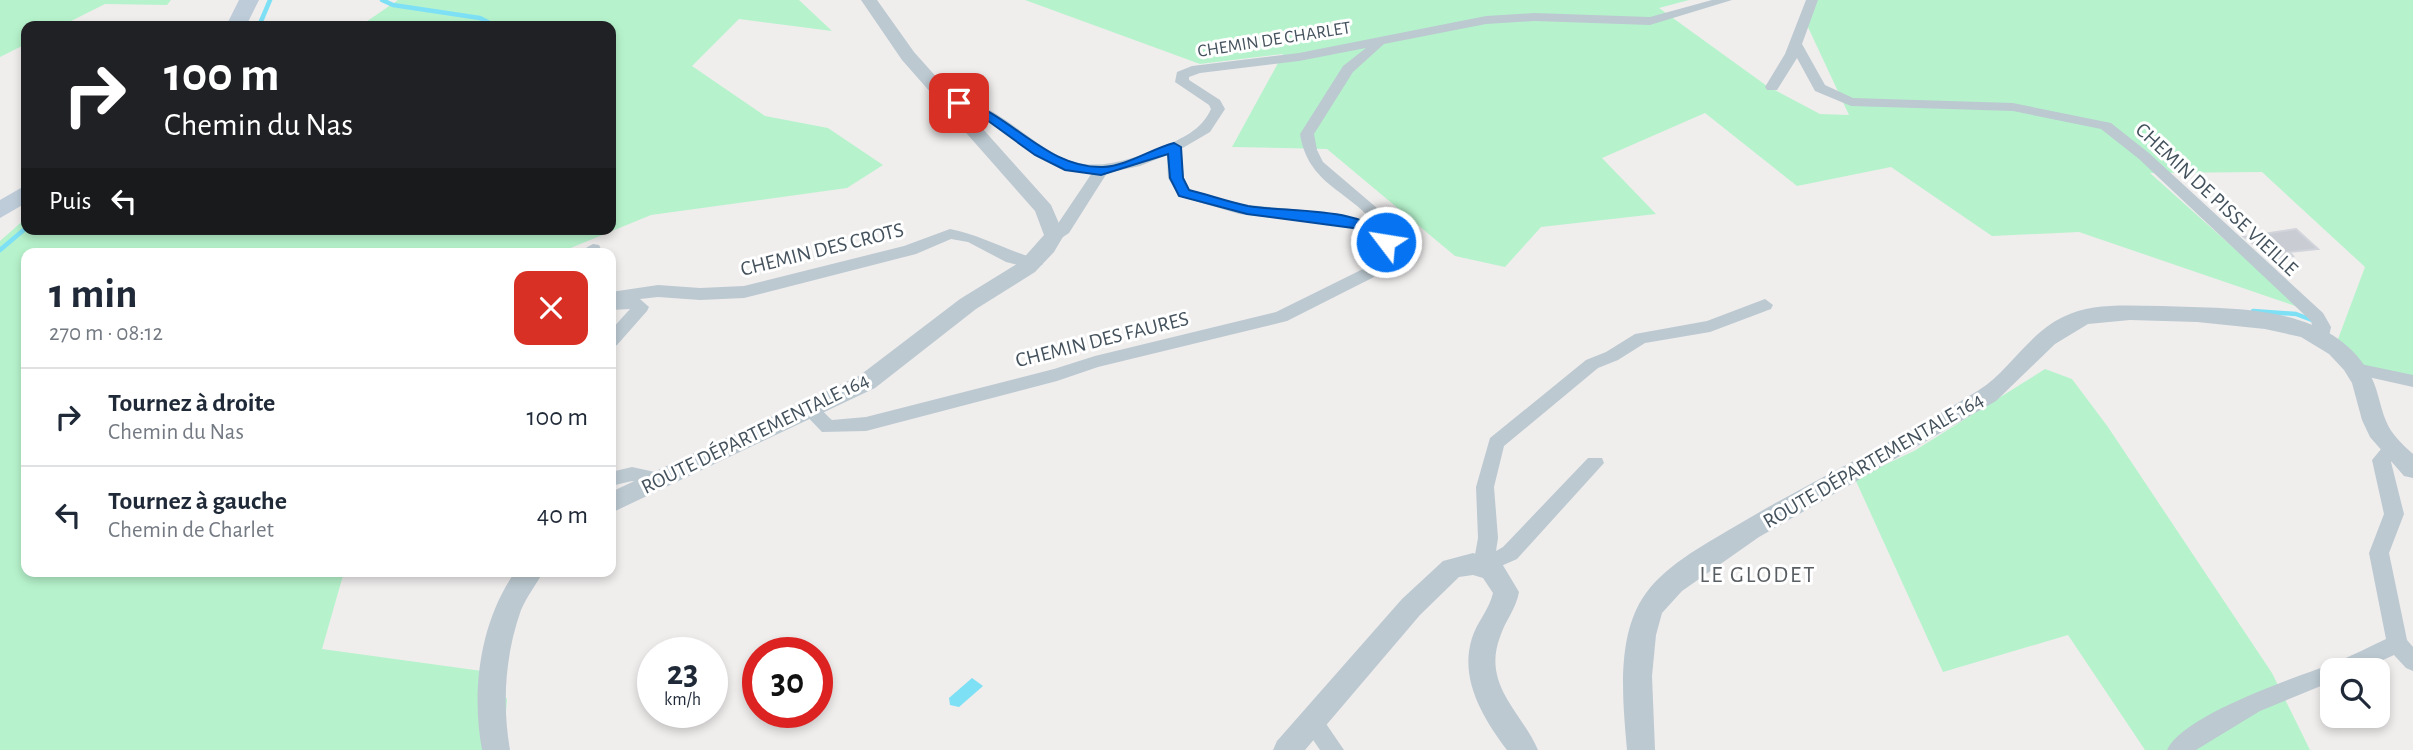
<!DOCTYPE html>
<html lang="fr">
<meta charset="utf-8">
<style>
:root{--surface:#fff;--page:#f6f6f7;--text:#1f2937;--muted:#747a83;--line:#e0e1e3}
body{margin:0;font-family:"Alegreya Sans",sans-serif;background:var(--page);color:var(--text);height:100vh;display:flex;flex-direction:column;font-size:26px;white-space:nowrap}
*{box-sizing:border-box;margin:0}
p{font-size:23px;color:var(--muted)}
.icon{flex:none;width:38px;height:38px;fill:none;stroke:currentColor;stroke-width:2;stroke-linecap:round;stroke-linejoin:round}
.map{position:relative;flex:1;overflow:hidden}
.sheet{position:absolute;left:21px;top:248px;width:595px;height:329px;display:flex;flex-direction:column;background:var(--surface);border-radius:14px;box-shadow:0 4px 10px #0003}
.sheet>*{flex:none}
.banner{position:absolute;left:21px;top:21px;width:595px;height:214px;border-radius:14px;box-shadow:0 4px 10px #0003;background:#202124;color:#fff;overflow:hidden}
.fabs{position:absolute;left:2320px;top:658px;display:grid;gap:14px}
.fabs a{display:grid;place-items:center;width:70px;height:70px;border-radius:14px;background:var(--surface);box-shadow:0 4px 10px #0003;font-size:35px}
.speed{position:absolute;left:637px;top:637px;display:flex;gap:14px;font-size:35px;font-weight:700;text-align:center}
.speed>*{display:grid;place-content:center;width:91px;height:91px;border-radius:50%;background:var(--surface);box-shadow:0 4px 10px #0003;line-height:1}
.speed small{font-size:18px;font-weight:400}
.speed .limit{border:10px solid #d22;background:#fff;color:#111}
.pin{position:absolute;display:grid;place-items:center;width:60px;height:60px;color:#fff;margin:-30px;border-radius:14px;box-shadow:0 4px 10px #0006}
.me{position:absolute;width:77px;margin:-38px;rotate:301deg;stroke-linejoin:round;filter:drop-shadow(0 0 5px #0008)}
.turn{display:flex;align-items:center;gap:24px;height:147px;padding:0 28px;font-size:32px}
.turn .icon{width:91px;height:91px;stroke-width:2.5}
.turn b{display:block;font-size:49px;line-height:60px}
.then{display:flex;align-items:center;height:66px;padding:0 28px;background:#0003;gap:14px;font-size:26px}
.round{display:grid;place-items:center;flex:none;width:74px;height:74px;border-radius:14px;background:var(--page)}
.summary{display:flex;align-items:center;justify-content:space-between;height:119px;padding:0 28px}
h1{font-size:42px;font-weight:600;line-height:52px}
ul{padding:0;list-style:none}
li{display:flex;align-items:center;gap:21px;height:98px;padding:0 28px;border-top:2px solid var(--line)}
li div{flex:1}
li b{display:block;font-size:26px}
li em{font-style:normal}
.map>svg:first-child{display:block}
.green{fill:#b6f3cc}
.water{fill:#7ee0f5}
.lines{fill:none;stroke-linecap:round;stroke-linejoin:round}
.stream{stroke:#7ee0f5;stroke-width:4.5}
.building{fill:#c9ccd3;stroke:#d1d4da;stroke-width:2}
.minor{fill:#bcc9d1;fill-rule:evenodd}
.tertiary{fill:#bcc9d1;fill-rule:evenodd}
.secondary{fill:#beccd9;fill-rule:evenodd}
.route{fill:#0674f2;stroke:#044b9d;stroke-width:2}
.labels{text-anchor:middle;stroke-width:6;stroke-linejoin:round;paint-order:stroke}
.far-street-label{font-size:18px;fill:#44525d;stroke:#fff}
.street-label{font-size:21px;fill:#44525d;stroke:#fff}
.neighbourhood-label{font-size:23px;letter-spacing:2px;fill:#595e63;stroke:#fff}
</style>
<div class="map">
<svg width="2413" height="750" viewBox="0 0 2413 750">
<rect width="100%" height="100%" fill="#f0eded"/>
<!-- green -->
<g class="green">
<path d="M 0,0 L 171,0 L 167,5 L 105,4 L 61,26 L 26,26 L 26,44 L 0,57 Z"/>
<path d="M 398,0 L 799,0 L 832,31 L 739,19 L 692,66 L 765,116 L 828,128 L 883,165 L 847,188 L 651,215 L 556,254 L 26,254 L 26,572 L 344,572 L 322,649 L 482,671 L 507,699 L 503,750 L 0,750 L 0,241 L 26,218 L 26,229 L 611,229 L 611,26 L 360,26 Z"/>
<path d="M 1025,0 L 1689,0 L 1659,8 L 1767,86 L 1820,114 L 1849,115 L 1807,25 L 1817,0 L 2413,0 L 2413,378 L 2365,367 L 2338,339 L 2365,267 L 2262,172 L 2150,173 L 2301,308 L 2079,232 L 1992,236 L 1891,167 L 1797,186 L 1705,113 L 1602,158 L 1656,214 L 1541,227 L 1505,267 L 1455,256 L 1327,149 L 1232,147 L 1283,54 L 1200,64 Z"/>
<path d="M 2045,369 L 2072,379 L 2108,427 L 2272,673 L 2310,750 L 2145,750 L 2068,635 L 1943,672 L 1855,479 L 1914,451 Z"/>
</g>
<!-- water -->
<path class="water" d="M 972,678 L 983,686 L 959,707 L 950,705 L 949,698 Z"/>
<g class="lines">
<!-- stream -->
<g class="stream">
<path d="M 382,0 L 393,5 L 480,18 L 495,26"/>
<path d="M 259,26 L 270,0"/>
<path d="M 0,250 L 26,228"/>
<path d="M 2253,311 L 2296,314 L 2312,320"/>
</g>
</g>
<!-- building -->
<path class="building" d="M 2296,229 L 2318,249 L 2289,252 L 2293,256 L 2273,259 L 2244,237 Z"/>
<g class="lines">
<!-- minor -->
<g class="minor">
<path d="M 1712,0 L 1732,0 L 1650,25 L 1534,21 L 1486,24 L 1384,44 L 1353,72 L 1314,134 L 1317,150 L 1323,162 L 1384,214 L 1396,231 L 1394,242 L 1376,276 L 1287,321 L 1098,367 L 1057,381 L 866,431 L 822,432 L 801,410 L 804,405 C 816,401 823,412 832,420 L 866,417 L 1054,369 L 1095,356 L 1276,312 L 1363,269 L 1376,240 L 1358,229 L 1344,226 L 1239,214 L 1179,196 L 1168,178 L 1167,155 L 1140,166 L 1107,173 L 1069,233 L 1060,239 L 1048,239 L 1046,235 L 1057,225 L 1092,173 C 1038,172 1010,124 961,109 C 956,107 951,108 945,107 L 945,101 C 992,90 1036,158 1084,164 C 1111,167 1137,157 1162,147 C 1181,139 1202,130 1211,109 L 1209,105 L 1175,82 L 1177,72 L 1192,66 L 1299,53 L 1486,16 L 1534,13 L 1650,17 ZM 1366,48 L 1343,66 L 1300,134 C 1308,185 1349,190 1376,225 L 1323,212 L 1239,204 L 1190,190 L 1184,178 L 1181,149 L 1210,132 L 1225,109 L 1220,100 L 1189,80 L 1189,77 L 1200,73 L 1299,61 Z"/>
<path d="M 1806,0 L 1818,0 L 1802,44 L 1825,85 L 1853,98 L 2013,103 L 2111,123 L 2149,153 L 2323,313 L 2331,327 L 2328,341 L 2316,341 L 2311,321 L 2139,159 L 2101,129 L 2013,111 L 1851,106 L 1815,91 L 1797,58 L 1777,90 L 1767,90 L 1765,87 L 1785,54 Z"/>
<path d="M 950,229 C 982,235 1009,252 1041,260 L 1043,264 L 1035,269 L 1006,262 L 968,242 L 951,239 L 916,254 L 744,298 L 700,300 L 658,297 L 640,299 L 649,307 L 647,311 L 617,345 L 611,347 L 611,330 L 630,309 L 611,310 L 611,292 L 658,285 L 700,288 L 744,286 L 904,246 Z"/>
<path d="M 593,244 L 599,245 L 601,249 L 599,253 L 575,254 Z"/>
<path d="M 1765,299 L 1773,305 L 1771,309 L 1710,332 L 1645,343 L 1618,360 L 1598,368 L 1504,446 L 1494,487 L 1498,538 L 1496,551 L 1503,547 L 1588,458 L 1602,458 L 1604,463 L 1517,559 L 1483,574 L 1476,572 L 1473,566 L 1478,538 L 1476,487 L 1490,438 L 1586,360 L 1606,352 L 1635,334 L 1707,321 Z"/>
<path d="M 2356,363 L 2413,375 L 2413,387 L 2350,373 L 2347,369 L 2350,365 Z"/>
<path d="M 2393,441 L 2400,443 L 2402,448 L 2391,462 L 2404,514 L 2389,553 L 2407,640 L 2413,647 L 2413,671 L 2406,668 L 2394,655 L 2361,670 L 2333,670 L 2333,681 L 2260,711 L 2196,750 L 2167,750 C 2183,714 2300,676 2337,662 C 2353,655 2369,647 2386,639 L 2369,553 L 2384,514 L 2372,460 L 2386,443 Z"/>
<path d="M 632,467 L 664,474 L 666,479 L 664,484 L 657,486 L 632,481 L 611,486 L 611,472 Z"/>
<path d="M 1312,712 L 1320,715 L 1344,750 L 1320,750 L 1301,722 L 1304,715 Z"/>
</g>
<!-- tertiary -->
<g class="tertiary">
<path d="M 861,0 L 877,0 L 914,52 L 1051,205 L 1064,235 L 1054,252 L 1035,272 L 976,309 L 875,388 L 611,513 L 611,492 L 859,376 L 960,299 L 1020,262 L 1044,235 L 1035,211 L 902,60 Z"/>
<path d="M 2162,306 C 2230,309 2328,303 2368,371 C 2378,387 2379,404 2386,421 C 2391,434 2403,445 2413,454 L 2413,478 L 2404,476 L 2370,437 L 2362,420 L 2352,383 L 2344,370 L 2329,354 L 2301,337 L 2265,329 L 2197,322 L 2130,320 L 2088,324 L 2055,344 L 1996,401 L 1759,537 L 1682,591 L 1662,613 L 1656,635 L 1652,676 L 1655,750 L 1627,750 C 1623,703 1616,641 1642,599 C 1662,567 1702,546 1734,527 C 1814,479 1900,440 1979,390 C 2010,370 2029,333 2063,317 C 2093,302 2129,306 2162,306 Z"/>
<path d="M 1473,553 L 1501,562 L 1519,592 C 1516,609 1505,621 1500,637 C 1482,685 1521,711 1538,750 L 1507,750 C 1483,718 1459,679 1472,638 C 1477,622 1489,610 1493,593 L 1483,578 L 1473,575 L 1459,577 L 1420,615 L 1305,750 L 1273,750 L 1277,741 L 1402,599 L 1443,561 Z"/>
<path d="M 515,572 L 543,572 C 536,585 527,596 521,610 C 505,655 502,704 510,750 L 482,750 C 471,691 480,622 515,572 Z"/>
</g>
<!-- secondary -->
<g class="secondary">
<path d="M 239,0 L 259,0 L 246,26 L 226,26 Z"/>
<path d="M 26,185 L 26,203 L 0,218 L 0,200 Z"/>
</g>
</g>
<!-- route -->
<path class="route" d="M 959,99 C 1011,113 1046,169 1103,167 C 1127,166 1151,149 1174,143 L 1181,147 L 1183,178 L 1189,190 C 1209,195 1228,202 1248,206 C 1289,213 1367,205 1393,242 L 1386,246 L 1371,234 L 1353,228 L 1247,214 L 1179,196 L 1170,178 L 1168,154 L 1101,175 L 1065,170 L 1035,155 L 987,120 L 954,105 L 952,103 Z"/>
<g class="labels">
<!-- far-street labels -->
<g class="far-street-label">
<text transform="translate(1274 39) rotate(-9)" y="6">CHEMIN DE CHARLET</text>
</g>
<!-- street labels -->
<g class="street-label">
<text transform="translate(2217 199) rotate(43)" y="7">CHEMIN DE PISSE VIEILLE</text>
<text transform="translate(822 249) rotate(-14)" y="7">CHEMIN DES CROTS</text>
<text transform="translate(1102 339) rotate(-14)" y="7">CHEMIN DES FAURES</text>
<text transform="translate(755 433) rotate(-26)" y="7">ROUTE DÉPARTEMENTALE 164</text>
<text transform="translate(1873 460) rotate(-30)" y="7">ROUTE DÉPARTEMENTALE 164</text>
</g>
<!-- neighbourhood labels -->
<g class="neighbourhood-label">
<text x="1758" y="582">LE GLODET</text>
</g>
</g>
</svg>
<div class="fabs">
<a><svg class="icon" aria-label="search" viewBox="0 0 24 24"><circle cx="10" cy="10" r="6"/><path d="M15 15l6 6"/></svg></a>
</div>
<div class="speed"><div>23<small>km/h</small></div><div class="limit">30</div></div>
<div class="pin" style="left:959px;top:103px;background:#d93025"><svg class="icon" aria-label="arrive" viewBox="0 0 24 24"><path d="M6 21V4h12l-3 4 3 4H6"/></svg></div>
<svg class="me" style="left:1386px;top:242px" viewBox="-20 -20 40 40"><circle r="17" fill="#0674f2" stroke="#fff" stroke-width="3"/><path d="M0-11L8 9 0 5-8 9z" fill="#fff"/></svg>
<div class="banner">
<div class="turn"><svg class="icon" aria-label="right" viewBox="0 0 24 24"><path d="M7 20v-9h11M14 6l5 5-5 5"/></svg><div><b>100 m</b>Chemin du Nas</div></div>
<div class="then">Puis<svg class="icon" aria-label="left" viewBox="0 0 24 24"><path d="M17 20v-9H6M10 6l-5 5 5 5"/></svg></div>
</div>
<section class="sheet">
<div class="summary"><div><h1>1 min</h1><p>270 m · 08:12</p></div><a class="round" style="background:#d93025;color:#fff"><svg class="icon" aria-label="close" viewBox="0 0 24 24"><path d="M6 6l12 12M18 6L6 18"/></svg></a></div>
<ul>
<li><svg class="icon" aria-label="right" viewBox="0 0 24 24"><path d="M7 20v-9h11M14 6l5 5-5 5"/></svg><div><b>Tournez à droite</b><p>Chemin du Nas</p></div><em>100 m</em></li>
<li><svg class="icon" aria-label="left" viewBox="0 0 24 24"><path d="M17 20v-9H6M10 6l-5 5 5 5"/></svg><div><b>Tournez à gauche</b><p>Chemin de Charlet</p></div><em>40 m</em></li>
</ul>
</section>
</div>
